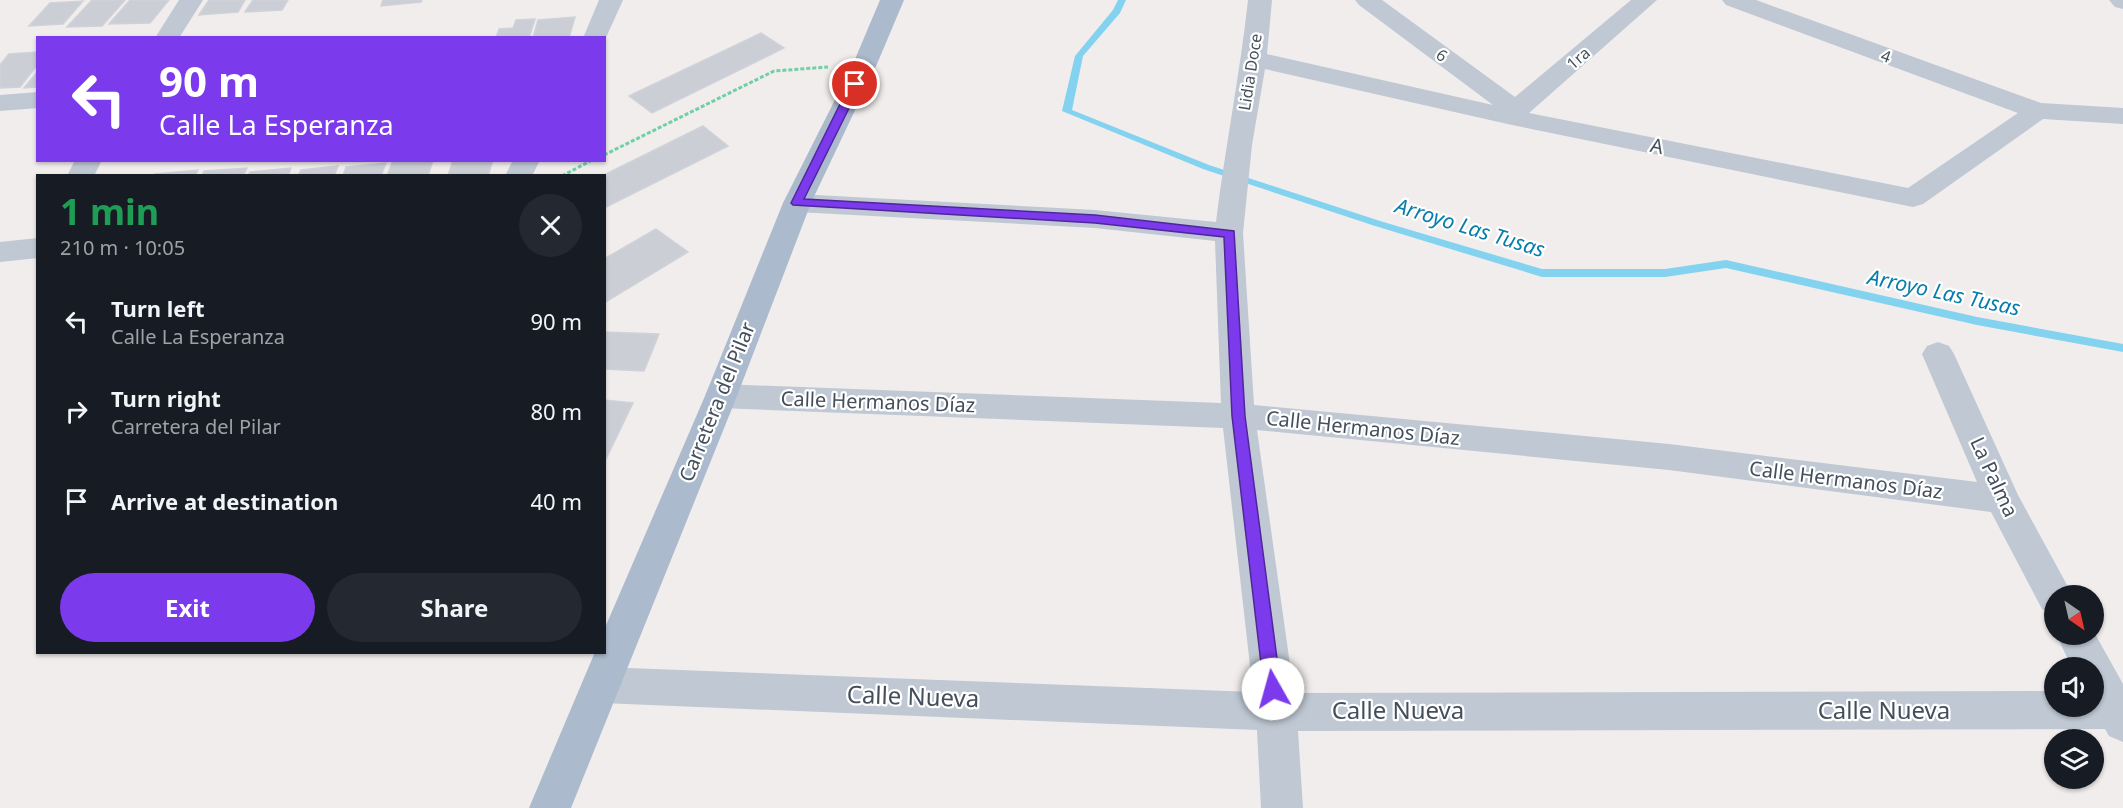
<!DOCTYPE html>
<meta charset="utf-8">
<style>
:root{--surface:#171b24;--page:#242831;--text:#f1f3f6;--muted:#9ea1a6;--accent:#7c3aed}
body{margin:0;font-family:"Noto Sans",sans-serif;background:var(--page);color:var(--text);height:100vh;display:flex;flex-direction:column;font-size:22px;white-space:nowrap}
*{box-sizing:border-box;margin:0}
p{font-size:20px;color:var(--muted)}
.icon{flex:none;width:33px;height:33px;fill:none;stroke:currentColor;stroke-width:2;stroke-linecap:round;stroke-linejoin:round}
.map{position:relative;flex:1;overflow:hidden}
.sheet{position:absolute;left:36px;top:174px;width:570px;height:480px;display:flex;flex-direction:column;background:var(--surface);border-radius:0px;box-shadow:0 2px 4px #0004}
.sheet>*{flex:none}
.banner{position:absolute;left:36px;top:36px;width:570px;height:126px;border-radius:0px;box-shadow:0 2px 4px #0004;background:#7c3aed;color:#fff;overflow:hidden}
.needle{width:39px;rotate:146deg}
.tools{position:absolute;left:2044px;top:585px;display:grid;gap:12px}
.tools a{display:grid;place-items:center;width:60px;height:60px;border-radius:50%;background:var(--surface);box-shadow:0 2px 4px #0004;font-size:30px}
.pin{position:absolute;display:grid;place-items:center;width:51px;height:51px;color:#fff;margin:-26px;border:3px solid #fff;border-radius:50%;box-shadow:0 2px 6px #0007}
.me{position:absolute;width:66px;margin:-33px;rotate:353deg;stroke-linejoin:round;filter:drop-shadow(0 0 4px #0008)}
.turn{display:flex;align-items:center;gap:21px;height:126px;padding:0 24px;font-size:27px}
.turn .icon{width:78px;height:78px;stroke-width:2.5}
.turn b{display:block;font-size:42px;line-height:51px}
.round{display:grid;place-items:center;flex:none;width:63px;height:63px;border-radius:32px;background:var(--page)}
.summary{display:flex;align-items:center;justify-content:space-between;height:102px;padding:0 24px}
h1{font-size:36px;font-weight:700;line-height:45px;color:#1e9e55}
.action{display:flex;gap:12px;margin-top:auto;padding:12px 24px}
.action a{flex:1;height:69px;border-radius:36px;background:var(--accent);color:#fff;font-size:24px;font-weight:700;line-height:69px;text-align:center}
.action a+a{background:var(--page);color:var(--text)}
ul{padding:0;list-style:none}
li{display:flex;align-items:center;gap:18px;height:90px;padding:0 24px}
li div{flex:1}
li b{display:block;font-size:22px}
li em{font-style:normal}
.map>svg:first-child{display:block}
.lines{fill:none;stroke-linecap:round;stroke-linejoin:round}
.stream{fill:#83d2ef;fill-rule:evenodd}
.building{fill:#cbced5;stroke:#d0d2d9;stroke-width:1.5}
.path{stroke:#6fcfa6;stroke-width:3;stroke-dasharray:4 2;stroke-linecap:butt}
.minor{fill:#bfc8d3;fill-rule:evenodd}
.primary{fill:#abbacd;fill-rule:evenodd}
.route{fill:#7c3aed;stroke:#51269a;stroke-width:1.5}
.labels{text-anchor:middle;stroke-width:4.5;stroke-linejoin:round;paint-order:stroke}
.far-street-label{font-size:16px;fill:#444f5b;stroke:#fff}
.street-label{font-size:20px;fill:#444f5b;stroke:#fff}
.water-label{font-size:21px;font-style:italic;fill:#067eac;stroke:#fff}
.near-street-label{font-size:24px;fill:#444f5b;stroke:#fff}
</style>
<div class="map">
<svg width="2123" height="808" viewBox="0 0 2123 808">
<rect width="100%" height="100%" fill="#f0edec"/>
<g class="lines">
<!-- stream -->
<path class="stream" d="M 1118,0 L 1126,0 L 1120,13 L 1083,56 L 1072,110 L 1209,165 L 1380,221 L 1542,269 L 1665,269 L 1726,260 L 1977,317 L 2123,344 L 2123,352 L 1977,325 L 1726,268 L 1665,277 L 1542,277 L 1372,225 L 1203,169 L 1062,111 L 1075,56 L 1113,10 Z"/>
</g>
<!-- building -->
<g class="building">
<path d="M 92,0 L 125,0 L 102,26 L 67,27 Z"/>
<path d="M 130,0 L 169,0 L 150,23 L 109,24 Z"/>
<path d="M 209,0 L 245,0 L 238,12 L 199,15 Z"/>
<path d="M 253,0 L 288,0 L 282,10 L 245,12 Z"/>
<path d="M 383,0 L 422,0 L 421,2 L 381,6 Z"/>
<path d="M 83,1 L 63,24 L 29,26 L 50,3 Z"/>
<path d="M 575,17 L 569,38 L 533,38 L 538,20 Z"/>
<path d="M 535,19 L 529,38 L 496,38 L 499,29 L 513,28 L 516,20 Z"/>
<path d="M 761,33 L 784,48 L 652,113 L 629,96 Z"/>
<path d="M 38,52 L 38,64 L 20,87 L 0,88 L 0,65 L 9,54 Z"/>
<path d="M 38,71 L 38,87 L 24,88 Z"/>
<path d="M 703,126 L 728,146 L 604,208 L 604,176 L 602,176 Z"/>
<path d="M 393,160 L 433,160 L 428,176 L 387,176 Z"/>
<path d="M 453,160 L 493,160 L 488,176 L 448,176 Z"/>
<path d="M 386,163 L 381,176 L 343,176 L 346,167 Z"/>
<path d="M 338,166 L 334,176 L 298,176 L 301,170 Z"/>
<path d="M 247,168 L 243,176 L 202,176 L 204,171 Z"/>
<path d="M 291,168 L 288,176 L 248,176 L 250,172 Z"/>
<path d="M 198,170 L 195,176 L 154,176 L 155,174 Z"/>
<path d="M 656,229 L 688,252 L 604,303 L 604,259 Z"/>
<path d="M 604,332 L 659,334 L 644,371 L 604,369 Z"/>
<path d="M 604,400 L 633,403 L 604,463 Z"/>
</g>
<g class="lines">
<!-- path -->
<g class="path">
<path d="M 604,155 L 774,71 L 828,67"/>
<path d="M 562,176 L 592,160"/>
</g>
<!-- minor -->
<g class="minor">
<path d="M 179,0 L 203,0 L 179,38 L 155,38 Z"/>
<path d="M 599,0 L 623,0 L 604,42 L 604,38 L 583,38 Z"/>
<path d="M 1248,0 L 1272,0 L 1267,54 L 1493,105 L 1359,5 L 1355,0 L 1382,0 L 1515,97 L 1631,0 L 1657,0 L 1529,113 L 1908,188 L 2018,113 L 1726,5 L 1722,0 L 1756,0 L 2041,103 L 2123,108 L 2123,124 L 2043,119 L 1923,204 L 1913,207 L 1512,125 L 1265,69 L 1252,145 L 1243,233 L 1254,405 L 1669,444 L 1977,482 L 1922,354 L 1927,346 L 1938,342 L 1949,346 L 1954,354 L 2018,495 L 2073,596 L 2055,596 L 2055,613 L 2042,609 L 1991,512 L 1669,470 L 1257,430 L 1294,693 L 2055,691 L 2055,706 L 2094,706 L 2094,668 L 2072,668 L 2056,634 L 2094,634 L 2094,632 L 2123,684 L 2123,742 L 2109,736 L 2105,729 L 1298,731 L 1303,808 L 1261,808 L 1257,730 L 602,703 L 588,698 L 582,685 L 588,672 L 602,667 L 1253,692 L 1223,428 L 721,408 L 709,405 L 705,396 L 709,387 L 721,384 L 1221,403 L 1215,241 L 1095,228 L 797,212 L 787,209 L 783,203 L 787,197 L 797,194 L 1095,210 L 1216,222 C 1225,148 1240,74 1248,0 Z"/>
<path d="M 2109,0 L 2123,0 L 2123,9 L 2115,7 Z"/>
<path d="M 38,92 L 38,108 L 0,111 L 0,95 Z"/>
<path d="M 75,160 L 102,160 L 94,176 L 67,176 Z"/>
<path d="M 513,160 L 540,160 L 532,176 L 505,176 Z"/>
<path d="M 38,238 L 38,258 L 0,262 L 0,242 Z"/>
</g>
<!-- primary -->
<path class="primary" d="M 880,0 L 904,0 L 877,64 L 811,203 L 737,396 L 571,808 L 529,808 L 595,652 L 604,652 L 604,630 L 705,396 L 783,203 L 853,64 Z"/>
</g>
<!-- route -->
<path class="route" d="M 855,80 L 861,84 L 804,199 L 1095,215 L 1234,231 L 1245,416 L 1281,689 L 1279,694 L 1273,697 L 1267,694 L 1264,689 L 1232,416 L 1224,237 L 1095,223 L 793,205 L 791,203 L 850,84 Z"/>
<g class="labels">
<!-- far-street labels -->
<g class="far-street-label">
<text transform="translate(1442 55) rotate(36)" y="6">6</text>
<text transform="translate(1886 56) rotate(20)" y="6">4</text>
<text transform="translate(1578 58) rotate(-41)" y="6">1ra</text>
<text transform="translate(1250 72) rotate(-81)" y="6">Lidia Doce</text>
</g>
<!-- street labels -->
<g class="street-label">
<text transform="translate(1657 146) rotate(12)" y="7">A</text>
<text transform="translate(717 402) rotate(-68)" y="7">Carretera del Pilar</text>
<text transform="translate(878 402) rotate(2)" y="7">Calle Hermanos Díaz</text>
<text transform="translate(1363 428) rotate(6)" y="7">Calle Hermanos Díaz</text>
<text transform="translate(1994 477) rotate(65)" y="7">La Palma</text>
<text transform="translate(1846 480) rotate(7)" y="7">Calle Hermanos Díaz</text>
</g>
<!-- water labels -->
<g class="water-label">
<text transform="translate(1470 228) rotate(17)" y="7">Arroyo Las Tusas</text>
<text transform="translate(1944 293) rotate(12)" y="7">Arroyo Las Tusas</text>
</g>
<!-- near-street labels -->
<g class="near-street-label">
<text transform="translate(913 697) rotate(2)" y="8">Calle Nueva</text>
<text x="1398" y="719">Calle Nueva</text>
<text x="1884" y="719">Calle Nueva</text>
</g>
</g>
</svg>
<div class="tools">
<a><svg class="needle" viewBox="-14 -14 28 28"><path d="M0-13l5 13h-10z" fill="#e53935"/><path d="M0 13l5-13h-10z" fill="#9ea1a6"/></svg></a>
<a><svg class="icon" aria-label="sound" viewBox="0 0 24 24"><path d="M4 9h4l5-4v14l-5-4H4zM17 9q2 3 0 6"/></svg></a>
<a><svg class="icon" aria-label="layers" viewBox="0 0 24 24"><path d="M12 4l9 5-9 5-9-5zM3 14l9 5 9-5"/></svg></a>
</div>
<div class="pin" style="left:855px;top:84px;background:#d93025"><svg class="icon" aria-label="arrive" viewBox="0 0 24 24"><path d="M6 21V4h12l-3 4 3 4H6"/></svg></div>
<svg class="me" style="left:1273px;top:689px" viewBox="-20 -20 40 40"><circle r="19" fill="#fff"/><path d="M0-13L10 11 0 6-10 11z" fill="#7c3aed"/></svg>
<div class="banner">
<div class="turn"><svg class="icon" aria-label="left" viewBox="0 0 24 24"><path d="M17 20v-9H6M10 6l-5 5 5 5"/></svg><div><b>90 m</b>Calle La Esperanza</div></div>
</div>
<section class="sheet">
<div class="summary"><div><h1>1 min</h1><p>210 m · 10:05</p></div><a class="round"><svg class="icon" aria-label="close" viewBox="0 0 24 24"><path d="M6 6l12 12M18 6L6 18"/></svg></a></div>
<ul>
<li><svg class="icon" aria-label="left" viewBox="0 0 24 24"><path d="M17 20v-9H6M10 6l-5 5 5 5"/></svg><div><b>Turn left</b><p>Calle La Esperanza</p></div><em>90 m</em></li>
<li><svg class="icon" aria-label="right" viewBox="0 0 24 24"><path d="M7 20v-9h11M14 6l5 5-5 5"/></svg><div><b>Turn right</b><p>Carretera del Pilar</p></div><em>80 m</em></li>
<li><svg class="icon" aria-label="arrive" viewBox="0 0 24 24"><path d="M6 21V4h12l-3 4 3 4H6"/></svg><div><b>Arrive at destination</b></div><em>40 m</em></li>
</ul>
<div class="action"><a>Exit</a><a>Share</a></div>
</section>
</div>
